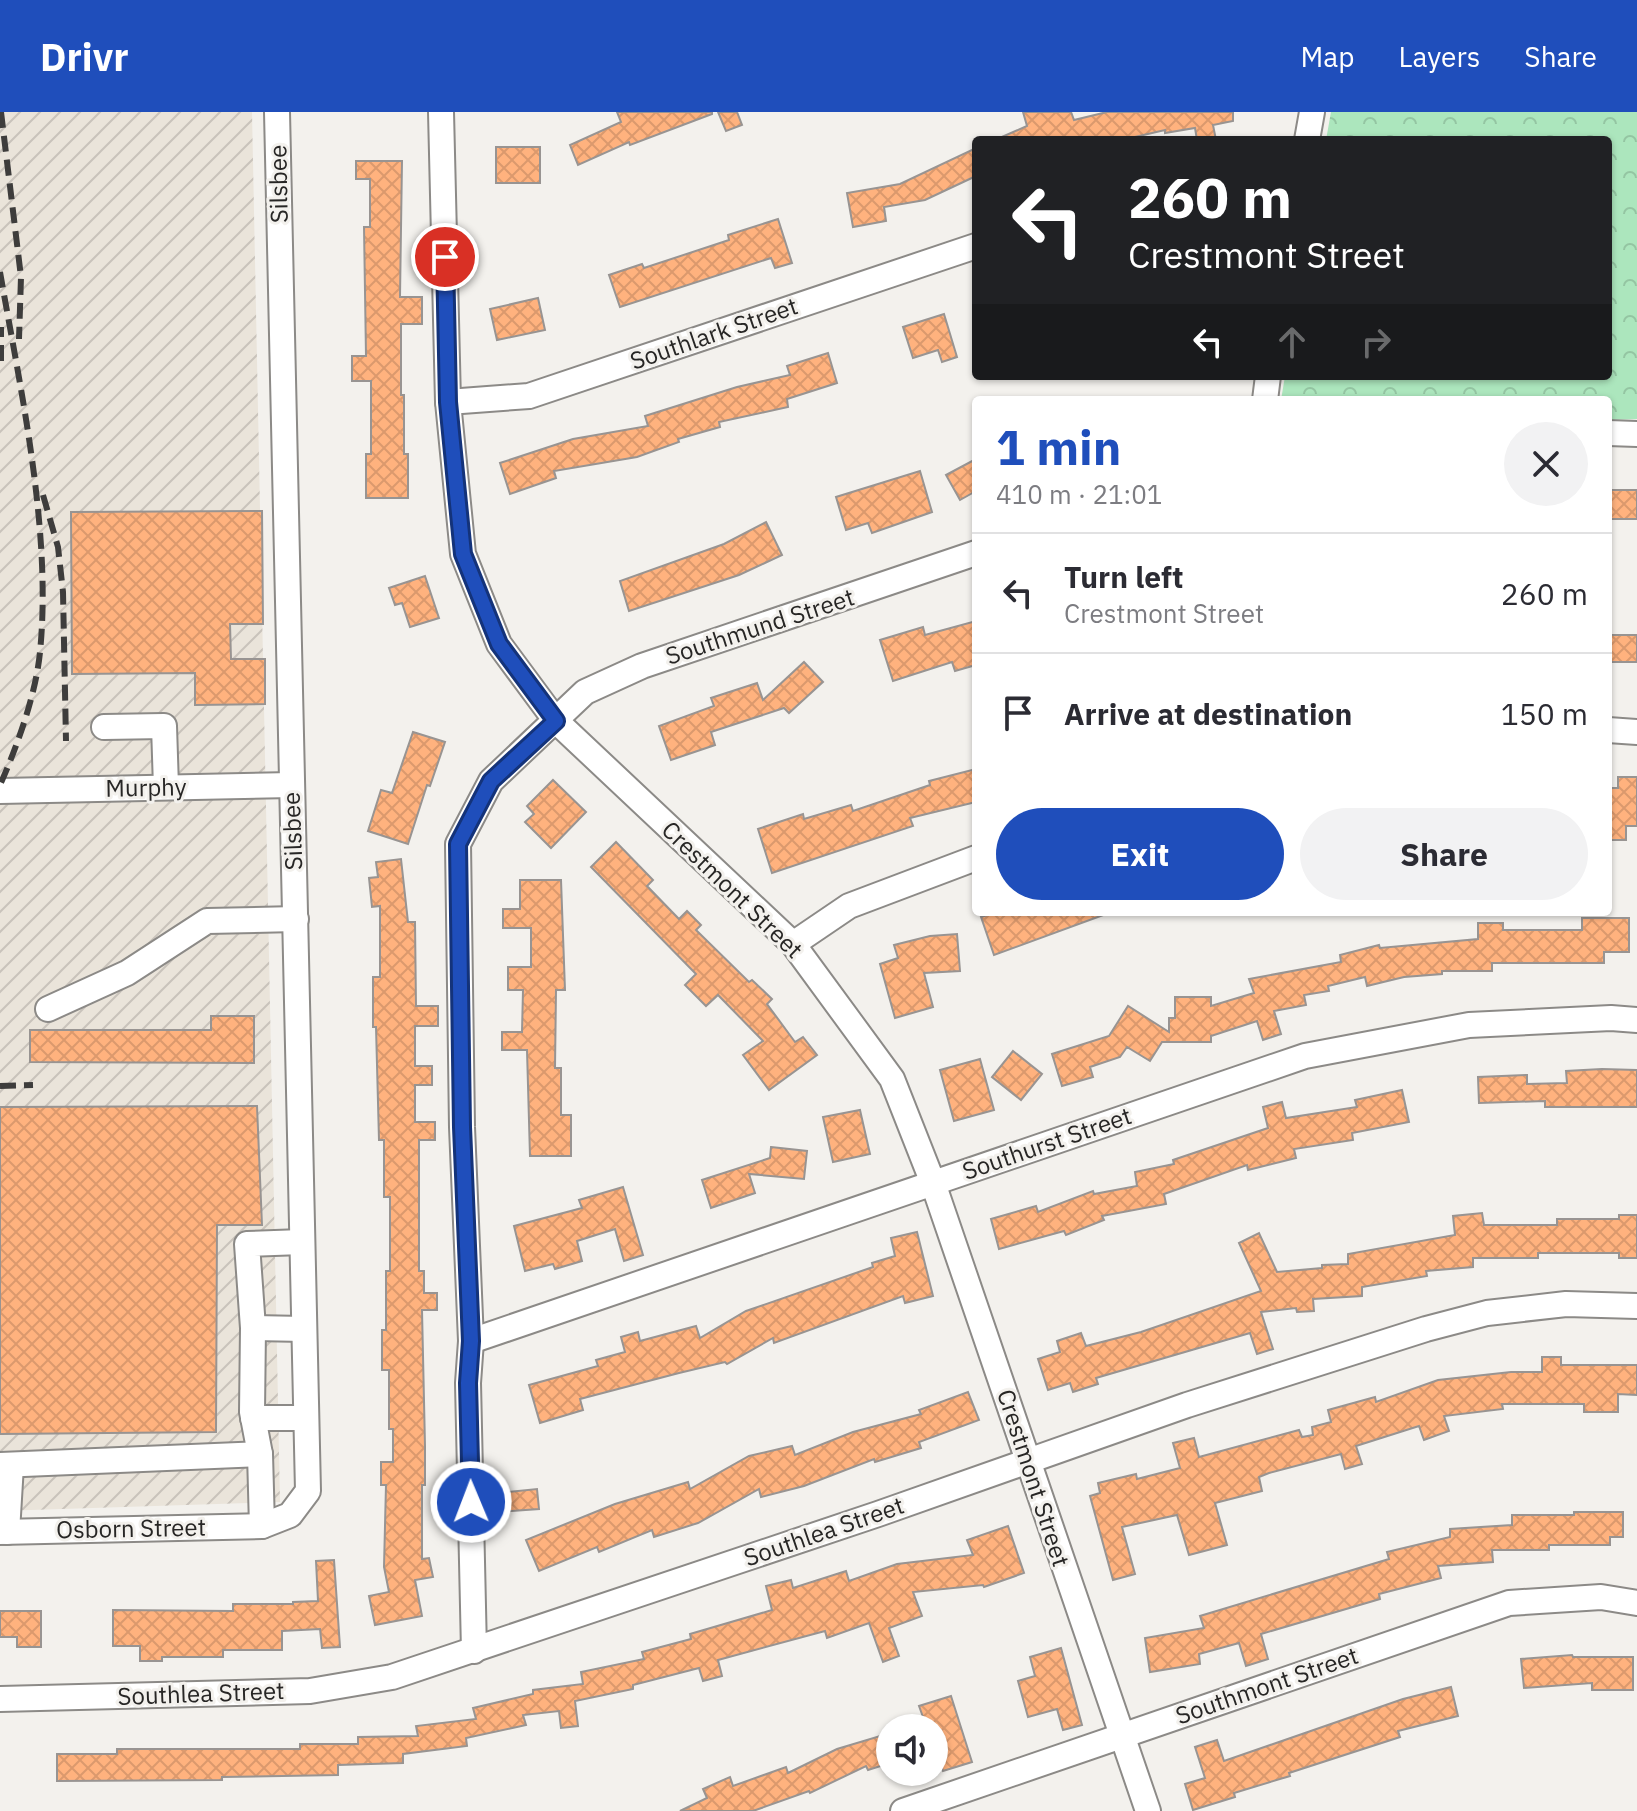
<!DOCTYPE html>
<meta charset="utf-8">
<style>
:root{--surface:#fff;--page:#f2f2f3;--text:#2b2b33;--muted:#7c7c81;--line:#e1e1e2;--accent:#1f4ebb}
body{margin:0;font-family:"IBM Plex Sans",sans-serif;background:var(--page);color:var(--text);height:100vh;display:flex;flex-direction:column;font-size:30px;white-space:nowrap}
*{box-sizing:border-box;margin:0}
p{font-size:26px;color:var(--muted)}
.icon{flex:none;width:44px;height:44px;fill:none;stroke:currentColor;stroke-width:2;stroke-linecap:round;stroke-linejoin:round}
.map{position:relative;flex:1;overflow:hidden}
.drawer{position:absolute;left:972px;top:284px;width:640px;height:520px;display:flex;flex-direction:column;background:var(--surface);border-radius:8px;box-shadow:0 2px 6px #0004}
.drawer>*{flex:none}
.top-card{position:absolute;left:972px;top:24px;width:640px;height:244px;border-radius:8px;box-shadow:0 2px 6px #0004;background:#202124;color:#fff;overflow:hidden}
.buttons{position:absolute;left:876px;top:1602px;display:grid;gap:16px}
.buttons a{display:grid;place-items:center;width:72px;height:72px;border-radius:50%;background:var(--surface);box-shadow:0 2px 6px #0004;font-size:40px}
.pin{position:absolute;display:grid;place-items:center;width:68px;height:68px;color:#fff;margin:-34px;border:4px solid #fff;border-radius:50%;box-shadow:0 2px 8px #0007}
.me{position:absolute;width:88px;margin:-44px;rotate:359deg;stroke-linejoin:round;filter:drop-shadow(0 0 6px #0008)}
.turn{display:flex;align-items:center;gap:28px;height:168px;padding:0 24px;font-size:36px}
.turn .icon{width:104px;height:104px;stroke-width:2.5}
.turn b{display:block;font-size:56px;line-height:68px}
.lanes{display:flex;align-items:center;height:76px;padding:0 24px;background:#0003;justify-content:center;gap:40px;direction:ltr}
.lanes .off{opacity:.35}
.round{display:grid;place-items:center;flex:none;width:84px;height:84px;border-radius:42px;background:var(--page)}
.overview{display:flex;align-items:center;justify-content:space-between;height:136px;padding:0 24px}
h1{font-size:48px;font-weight:700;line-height:60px;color:var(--accent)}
.action{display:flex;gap:16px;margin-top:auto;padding:16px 24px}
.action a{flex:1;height:92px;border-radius:48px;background:var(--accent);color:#fff;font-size:32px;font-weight:700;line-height:92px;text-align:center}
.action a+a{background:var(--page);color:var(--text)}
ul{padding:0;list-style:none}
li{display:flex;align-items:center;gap:24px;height:120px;padding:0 24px;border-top:2px solid var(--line)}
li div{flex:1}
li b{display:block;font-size:30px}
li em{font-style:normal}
header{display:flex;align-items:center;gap:48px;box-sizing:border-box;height:112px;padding:0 40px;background:var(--accent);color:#fff}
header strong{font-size:38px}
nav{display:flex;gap:44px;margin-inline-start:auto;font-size:28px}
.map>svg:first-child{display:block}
.industrial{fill:url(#industrial-furrows)}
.park{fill:url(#park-crowns)}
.building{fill:url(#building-cross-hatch);stroke:#989492;stroke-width:2}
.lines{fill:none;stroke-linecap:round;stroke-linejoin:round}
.minor-casing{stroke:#8c8a87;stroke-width:28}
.minor{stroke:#fff;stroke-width:24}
.rail{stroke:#3e3d3c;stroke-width:6;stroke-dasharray:16 8;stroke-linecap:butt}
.route-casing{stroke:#14337a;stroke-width:20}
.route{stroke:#1f4ebb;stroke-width:14}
.labels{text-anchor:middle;stroke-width:6;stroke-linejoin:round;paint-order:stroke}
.street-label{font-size:24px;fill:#272625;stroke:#f3f1ed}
</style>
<header>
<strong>Drivr</strong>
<nav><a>Map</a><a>Layers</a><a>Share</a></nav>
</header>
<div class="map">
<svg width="1637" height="1699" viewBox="0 0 1637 1699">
<defs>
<pattern id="industrial-furrows" width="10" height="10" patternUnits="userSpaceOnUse" patternTransform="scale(2)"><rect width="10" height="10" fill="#eae4da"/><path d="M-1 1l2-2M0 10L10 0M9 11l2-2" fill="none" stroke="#c9c3bb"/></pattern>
<pattern id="park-crowns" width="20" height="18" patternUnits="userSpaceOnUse" patternTransform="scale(2)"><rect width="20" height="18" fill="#ace6bd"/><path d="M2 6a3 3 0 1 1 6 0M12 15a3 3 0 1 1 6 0" fill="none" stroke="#94c5a2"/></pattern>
<pattern id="building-cross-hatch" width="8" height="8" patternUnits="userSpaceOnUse" patternTransform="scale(2)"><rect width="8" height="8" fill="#ffb27e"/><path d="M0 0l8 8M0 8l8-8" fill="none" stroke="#db996d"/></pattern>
</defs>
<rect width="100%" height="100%" fill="#f3f1ed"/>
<!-- industrial -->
<path class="industrial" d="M 0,0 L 252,0 L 280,1390 L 0,1399 Z"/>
<!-- park -->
<path class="park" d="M 1331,0 L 1637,0 L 1637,307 L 1608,308 L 1608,288 L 1281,288 L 1285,264 L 1608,264 L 1608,28 L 1326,28 Z"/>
<!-- building -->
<g class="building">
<path d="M 617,0 L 712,0 L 712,2 L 630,33 L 629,30 L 578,53 L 570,33 L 621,10 Z"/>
<path d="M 718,0 L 737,0 L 742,13 L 726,19 Z"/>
<path d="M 1023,0 L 1071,0 L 1074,8 L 1107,0 L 1233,0 L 1233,9 L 1213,13 L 1216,28 L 1197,28 L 1195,16 L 1165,21 L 1165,18 L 1122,28 L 995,28 L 1027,14 Z"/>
<rect x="496" y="35" width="44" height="36"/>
<path d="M 976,36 L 976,64 L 925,88 L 884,95 L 886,109 L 853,115 L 847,81 L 900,72 Z"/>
<path d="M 356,49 L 402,49 L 400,185 L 422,185 L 422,212 L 401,212 L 401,283 L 404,283 L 404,342 L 408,342 L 408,386 L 366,386 L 366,342 L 371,342 L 371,269 L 352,269 L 352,244 L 366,244 L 364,115 L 370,115 L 370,67 L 356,67 Z"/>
<path d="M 778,107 L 792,151 L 775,156 L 771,146 L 620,195 L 609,163 L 642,152 L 644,156 L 729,128 L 728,123 Z"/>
<path d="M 538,186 L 545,218 L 497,228 L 490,197 Z"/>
<path d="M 944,202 L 957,245 L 942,250 L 938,238 L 913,246 L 903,215 Z"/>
<path d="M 828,241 L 837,271 L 787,287 L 788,295 L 719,310 L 720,315 L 678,327 L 679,330 L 637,345 L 554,359 L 556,366 L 510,382 L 500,351 L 573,327 L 648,314 L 645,304 L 737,275 L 790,263 L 787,254 Z"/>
<path d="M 976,347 L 976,379 L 960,388 L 946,363 Z"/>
<path d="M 920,359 L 932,400 L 872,421 L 868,411 L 846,418 L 836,385 Z"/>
<rect x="1608" y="378" width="29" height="29"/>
<path d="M 262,399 L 263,512 L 230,512 L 231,547 L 265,547 L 265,592 L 195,593 L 195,561 L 72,562 L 71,400 Z"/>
<path d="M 766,410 L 782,443 L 739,463 L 629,499 L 620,469 L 724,432 Z"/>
<path d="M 425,464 L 439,506 L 410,515 L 402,491 L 395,493 L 389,476 Z"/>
<path d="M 976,509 L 976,553 L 955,559 L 952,550 L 893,569 L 880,528 L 923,515 L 925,523 Z"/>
<rect x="1608" y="523" width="29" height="27"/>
<path d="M 804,550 L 823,570 L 789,601 L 784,596 L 711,620 L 715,633 L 671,648 L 659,614 L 714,594 L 711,586 L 757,571 L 763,588 Z"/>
<path d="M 413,620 L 445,630 L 430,674 L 427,673 L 408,732 L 368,719 L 381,678 L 392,681 Z"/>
<path d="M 976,657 L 976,690 L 910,706 L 913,714 L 772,761 L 758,717 L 803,702 L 804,707 L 851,693 L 853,699 L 930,673 L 929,669 Z"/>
<path d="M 1618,665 L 1637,665 L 1637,714 L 1626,714 L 1626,728 L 1608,728 L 1608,676 L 1618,676 Z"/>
<path d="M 553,668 L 586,700 L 551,736 L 525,710 L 534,702 L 527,694 Z"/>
<path d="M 616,730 L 653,768 L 647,774 L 679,807 L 687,799 L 701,813 L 696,818 L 749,870 L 752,868 L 772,887 L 767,892 L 795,930 L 803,925 L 817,943 L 769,978 L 743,943 L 763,929 L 718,883 L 706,894 L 685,873 L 696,862 L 591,755 Z"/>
<path d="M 401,747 L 408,810 L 415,810 L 416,894 L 438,894 L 438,914 L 415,914 L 415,954 L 432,954 L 432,973 L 415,973 L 415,1010 L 435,1010 L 435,1028 L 419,1028 L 419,1159 L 424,1159 L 424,1181 L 437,1181 L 437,1198 L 422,1198 L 425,1334 L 425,1373 L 422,1373 L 422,1447 L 429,1446 L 433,1465 L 415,1468 L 422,1504 L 375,1513 L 369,1484 L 389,1480 L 384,1455 L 386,1373 L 381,1373 L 381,1350 L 393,1350 L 393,1317 L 389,1317 L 389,1258 L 382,1258 L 382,1218 L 386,1218 L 386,1159 L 390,1159 L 390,1085 L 384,1085 L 384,1028 L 379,1028 L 376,915 L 373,915 L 373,865 L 380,865 L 380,794 L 372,795 L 369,766 L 378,765 L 376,750 Z"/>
<path d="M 520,768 L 561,768 L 565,878 L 556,878 L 555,956 L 561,956 L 561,1003 L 571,1003 L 571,1044 L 530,1044 L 527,938 L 502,938 L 502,920 L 522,920 L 523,878 L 508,878 L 508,855 L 531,855 L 531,816 L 503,816 L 503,797 L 520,797 Z"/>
<path d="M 997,800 L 1106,800 L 1106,802 L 994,843 L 981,805 Z"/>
<path d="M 1582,806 L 1629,806 L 1629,840 L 1604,840 L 1604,851 L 1492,851 L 1492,859 L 1442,859 L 1442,862 L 1404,865 L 1367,874 L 1365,865 L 1328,874 L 1329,879 L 1304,883 L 1306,893 L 1274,899 L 1281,922 L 1263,928 L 1257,909 L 1211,924 L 1211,930 L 1162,930 L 1150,949 L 1127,935 L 1120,945 L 1090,955 L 1093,965 L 1062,974 L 1052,942 L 1109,924 L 1128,894 L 1169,920 L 1169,906 L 1175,906 L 1175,885 L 1211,885 L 1211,894 L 1254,881 L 1249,867 L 1341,850 L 1340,843 L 1379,833 L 1380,836 L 1478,827 L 1478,811 L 1503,811 L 1503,818 L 1582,818 Z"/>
<path d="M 957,822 L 960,859 L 924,861 L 933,895 L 895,906 L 880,852 L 898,846 L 894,833 L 930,824 Z"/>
<path d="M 211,904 L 254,904 L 254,951 L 30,950 L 30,918 L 211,918 Z"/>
<path d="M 1013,939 L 1042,962 L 1021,988 L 992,965 Z"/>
<path d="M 980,947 L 994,998 L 954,1009 L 940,958 Z"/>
<path d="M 1602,957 L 1637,958 L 1637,995 L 1545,995 L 1545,989 L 1479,991 L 1478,965 L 1527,963 L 1527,972 L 1567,971 L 1566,959 Z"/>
<path d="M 1402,978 L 1409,1010 L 1352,1021 L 1353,1028 L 1294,1037 L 1296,1046 L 1248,1058 L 1247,1053 L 1164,1082 L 1166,1092 L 1102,1104 L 1104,1108 L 1066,1123 L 1064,1119 L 999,1137 L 991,1107 L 1036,1094 L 1038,1100 L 1093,1079 L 1094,1082 L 1137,1074 L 1135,1060 L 1174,1052 L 1173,1048 L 1268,1016 L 1263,995 L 1282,990 L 1286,1006 L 1357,995 L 1355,988 Z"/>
<path d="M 257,994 L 262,1113 L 217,1113 L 216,1320 L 0,1322 L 0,995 Z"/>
<path d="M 860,998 L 870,1042 L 833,1050 L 823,1005 Z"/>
<path d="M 771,1035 L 807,1039 L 804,1067 L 749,1062 L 755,1081 L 711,1096 L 702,1068 L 770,1046 Z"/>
<path d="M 623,1075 L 643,1143 L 624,1149 L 615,1117 L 577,1129 L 582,1149 L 555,1157 L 553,1152 L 525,1159 L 514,1114 L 582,1096 L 579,1088 Z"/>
<path d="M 1482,1101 L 1484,1113 L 1557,1113 L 1557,1107 L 1619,1107 L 1619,1103 L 1637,1103 L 1637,1146 L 1619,1146 L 1619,1141 L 1538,1141 L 1538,1146 L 1473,1146 L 1473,1155 L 1426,1159 L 1427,1164 L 1362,1175 L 1362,1184 L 1313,1187 L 1314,1199 L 1297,1200 L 1296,1196 L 1261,1200 L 1273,1237 L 1257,1242 L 1250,1221 L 1096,1266 L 1098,1272 L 1073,1280 L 1070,1271 L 1048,1278 L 1038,1247 L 1060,1240 L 1057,1229 L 1081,1221 L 1086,1234 L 1141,1220 L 1261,1179 L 1239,1131 L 1259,1121 L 1277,1160 L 1322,1156 L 1322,1153 L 1348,1152 L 1348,1142 L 1455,1123 L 1453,1104 Z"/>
<path d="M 917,1120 L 933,1184 L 905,1191 L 903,1184 L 774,1231 L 773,1226 L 727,1252 L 725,1250 L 679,1261 L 580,1287 L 583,1298 L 540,1311 L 529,1273 L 598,1254 L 596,1248 L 625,1240 L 621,1225 L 638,1220 L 640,1229 L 696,1214 L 700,1226 L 746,1199 L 873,1155 L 872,1151 L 895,1144 L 891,1126 Z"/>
<path d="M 1542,1245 L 1561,1245 L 1561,1253 L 1637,1253 L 1637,1283 L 1618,1282 L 1618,1300 L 1584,1300 L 1584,1292 L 1502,1292 L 1503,1297 L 1444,1304 L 1449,1319 L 1424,1328 L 1419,1314 L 1356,1334 L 1362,1352 L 1345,1357 L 1341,1342 L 1269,1361 L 1259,1365 L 1262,1379 L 1215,1391 L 1227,1433 L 1189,1443 L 1177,1403 L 1122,1415 L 1135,1462 L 1113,1468 L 1090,1384 L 1100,1381 L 1098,1371 L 1136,1362 L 1137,1367 L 1180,1356 L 1173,1331 L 1194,1326 L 1199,1345 L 1299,1318 L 1302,1325 L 1313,1323 L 1312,1315 L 1331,1310 L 1328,1298 L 1375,1285 L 1376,1290 L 1438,1268 L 1511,1260 L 1542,1260 Z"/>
<path d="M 968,1280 L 979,1308 L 919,1330 L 921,1336 L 875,1350 L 874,1347 L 804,1374 L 761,1385 L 759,1377 L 698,1411 L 654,1425 L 652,1418 L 599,1440 L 597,1435 L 539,1459 L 526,1428 L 615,1392 L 688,1370 L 690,1377 L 749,1344 L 792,1334 L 795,1343 L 853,1320 L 921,1302 L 919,1298 Z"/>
<path d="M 537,1377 L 539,1397 L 499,1400 L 497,1381 Z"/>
<path d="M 1574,1400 L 1623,1400 L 1623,1425 L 1610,1425 L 1610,1433 L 1549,1433 L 1549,1438 L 1492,1438 L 1493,1450 L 1438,1454 L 1441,1466 L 1379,1482 L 1380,1487 L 1261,1522 L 1268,1547 L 1246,1554 L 1239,1531 L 1199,1542 L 1200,1552 L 1150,1560 L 1145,1526 L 1204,1516 L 1200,1504 L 1389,1447 L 1387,1440 L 1450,1425 L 1450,1417 L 1512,1413 L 1512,1403 L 1574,1403 Z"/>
<path d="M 1008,1414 L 1024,1461 L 984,1475 L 983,1473 L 913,1480 L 922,1504 L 889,1516 L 899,1544 L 883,1550 L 869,1511 L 827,1526 L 825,1519 L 718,1548 L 722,1564 L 703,1569 L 699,1556 L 633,1573 L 633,1577 L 575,1589 L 578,1614 L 561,1616 L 559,1599 L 523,1603 L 526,1613 L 466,1626 L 467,1634 L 403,1642 L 403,1651 L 338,1653 L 338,1663 L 222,1665 L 222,1668 L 57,1669 L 57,1642 L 117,1642 L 117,1637 L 300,1637 L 300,1632 L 358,1632 L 358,1625 L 418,1624 L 416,1614 L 476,1607 L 473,1596 L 533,1582 L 533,1578 L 583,1572 L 581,1560 L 644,1547 L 642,1540 L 691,1527 L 690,1522 L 772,1498 L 766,1474 L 791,1468 L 793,1476 L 846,1459 L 849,1469 L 897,1452 L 973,1443 L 967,1428 Z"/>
<path d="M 334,1448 L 340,1535 L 322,1536 L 320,1517 L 282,1519 L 282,1538 L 223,1538 L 223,1545 L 162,1545 L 162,1549 L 140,1549 L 140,1534 L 113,1534 L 113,1498 L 233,1499 L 233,1492 L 293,1492 L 293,1490 L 318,1489 L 316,1449 Z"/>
<path d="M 0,1499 L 41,1499 L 41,1535 L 17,1535 L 17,1525 L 0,1525 Z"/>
<path d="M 1061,1536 L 1082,1613 L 1063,1618 L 1057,1597 L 1028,1605 L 1018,1569 L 1035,1564 L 1030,1545 Z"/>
<path d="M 1572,1543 L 1573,1545 L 1633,1545 L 1633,1578 L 1592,1578 L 1592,1571 L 1524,1576 L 1521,1547 Z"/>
<path d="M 1451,1575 L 1458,1604 L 1398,1619 L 1400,1625 L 1289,1661 L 1290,1664 L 1234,1681 L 1235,1685 L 1193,1698 L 1185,1672 L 1205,1666 L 1195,1635 L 1217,1628 L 1224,1649 L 1403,1587 Z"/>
<path d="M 951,1584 L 972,1650 L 943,1659 L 937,1640 L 934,1641 L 934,1616 L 927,1616 L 919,1594 Z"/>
<path d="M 890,1621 L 890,1651 L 868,1658 L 866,1654 L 810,1681 L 809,1679 L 753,1699 L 680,1699 L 707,1686 L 703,1677 L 730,1665 L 733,1674 L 786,1655 L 788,1661 L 837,1637 Z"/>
</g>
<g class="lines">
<!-- minor casing -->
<g class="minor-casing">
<g id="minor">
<path d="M 441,0 L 448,290 L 463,442 L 499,532 L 556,609 L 793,832 L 892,967 L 933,1071 L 1148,1699"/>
<path d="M 1307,28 L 1312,0"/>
<path d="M 1265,288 L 1268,264"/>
<path d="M 448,290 L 529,284 L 976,134"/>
<path d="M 1608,321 L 1637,322"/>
<path d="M 104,615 L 164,614 L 166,675"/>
<path d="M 1608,618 L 1637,620"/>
<path d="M 0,679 L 292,673"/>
<path d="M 793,832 L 849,794 L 976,746"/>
<path d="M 48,897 L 127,861 L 207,809 L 296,807"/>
<path d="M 253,1216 L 304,1217"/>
<path d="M 471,1229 L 1305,944 L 1469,913 L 1611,906 L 1637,908"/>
<path d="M 253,1306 L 306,1306"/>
<path d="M 0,1353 L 260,1342"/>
<path d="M 262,1414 L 260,1342 L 252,1300 L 253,1216 L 247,1132 L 302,1130"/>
<path d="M 0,1420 L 262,1414 L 290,1403 L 308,1379 L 277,0"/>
<path d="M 7,1420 L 11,1353"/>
<path d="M 474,1539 L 468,1271 L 471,1229 L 462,1015 L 458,732 L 491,669 L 585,580 L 642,554 L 976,441"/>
<path d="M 0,1587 L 310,1579 L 392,1565 L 878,1402 L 1187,1293 L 1426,1217 L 1487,1201 L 1566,1192 L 1637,1194"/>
<path d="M 903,1699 L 1509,1491 L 1601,1485 L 1637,1491"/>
</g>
</g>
<!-- minor -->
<use href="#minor" class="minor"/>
<!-- rail -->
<g class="rail">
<path d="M 1,0 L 21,165 L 19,227"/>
<path d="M 0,160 C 21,280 52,420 40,540 C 36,582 17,635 0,673"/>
<path d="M 1,249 L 1,215"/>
<path d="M 43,383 L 58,435 L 63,480 L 66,629"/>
<path d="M 0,974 L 33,973"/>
</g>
</g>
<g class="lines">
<!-- route casing -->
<g class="route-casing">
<path id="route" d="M 445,145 L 448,290 L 463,442 L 499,532 L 556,609 L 491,669 L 458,732 L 462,1015 L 471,1229 L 468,1271 L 471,1390"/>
</g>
<!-- route -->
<use href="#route" class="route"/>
</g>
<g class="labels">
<!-- street labels -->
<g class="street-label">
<text transform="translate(279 72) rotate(-91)" y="8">Silsbee</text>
<text transform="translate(714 222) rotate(-19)" y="8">Southlark Street</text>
<text transform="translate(760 515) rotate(-18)" y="8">Southmund Street</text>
<text transform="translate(146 676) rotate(-1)" y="8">Murphy</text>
<text transform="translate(293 719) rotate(-92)" y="8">Silsbee</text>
<text transform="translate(732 778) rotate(44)" y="8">Crestmont Street</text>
<text transform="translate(1047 1032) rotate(-19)" y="8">Southurst Street</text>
<text transform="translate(1033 1366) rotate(72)" y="8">Crestmont Street</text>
<text transform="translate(131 1417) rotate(-1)" y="8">Osborn Street</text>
<text transform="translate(824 1420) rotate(-19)" y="8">Southlea Street</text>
<text transform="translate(1267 1574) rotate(-19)" y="8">Southmont Street</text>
<text transform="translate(201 1582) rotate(-2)" y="8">Southlea Street</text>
</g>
</g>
</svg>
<div class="buttons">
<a><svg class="icon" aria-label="sound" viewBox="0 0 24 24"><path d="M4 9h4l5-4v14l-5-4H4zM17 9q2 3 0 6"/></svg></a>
</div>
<div class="pin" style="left:445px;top:145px;background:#d93025"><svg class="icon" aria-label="arrive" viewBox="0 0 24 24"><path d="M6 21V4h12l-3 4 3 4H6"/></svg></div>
<svg class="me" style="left:471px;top:1390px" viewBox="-20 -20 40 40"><circle r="17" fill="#1f4ebb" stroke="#fff" stroke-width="3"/><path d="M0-11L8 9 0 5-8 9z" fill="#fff"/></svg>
<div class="top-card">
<div class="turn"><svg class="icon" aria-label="left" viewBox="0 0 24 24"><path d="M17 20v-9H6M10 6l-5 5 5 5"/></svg><div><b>260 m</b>Crestmont Street</div></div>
<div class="lanes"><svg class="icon" aria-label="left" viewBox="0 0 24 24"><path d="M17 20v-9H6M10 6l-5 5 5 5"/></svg><svg class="icon off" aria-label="ahead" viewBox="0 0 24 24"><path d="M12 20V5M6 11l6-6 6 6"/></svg><svg class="icon off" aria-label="right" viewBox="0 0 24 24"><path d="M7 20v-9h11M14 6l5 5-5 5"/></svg></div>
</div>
<section class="drawer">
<div class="overview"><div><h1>1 min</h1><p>410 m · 21:01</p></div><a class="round"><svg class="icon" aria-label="close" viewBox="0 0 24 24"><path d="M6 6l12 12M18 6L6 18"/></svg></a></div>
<ul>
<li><svg class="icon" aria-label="left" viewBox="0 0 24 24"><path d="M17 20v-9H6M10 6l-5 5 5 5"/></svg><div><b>Turn left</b><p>Crestmont Street</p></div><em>260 m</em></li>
<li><svg class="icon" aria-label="arrive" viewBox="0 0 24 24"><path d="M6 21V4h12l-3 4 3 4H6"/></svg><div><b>Arrive at destination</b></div><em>150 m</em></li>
</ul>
<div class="action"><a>Exit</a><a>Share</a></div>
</section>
</div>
